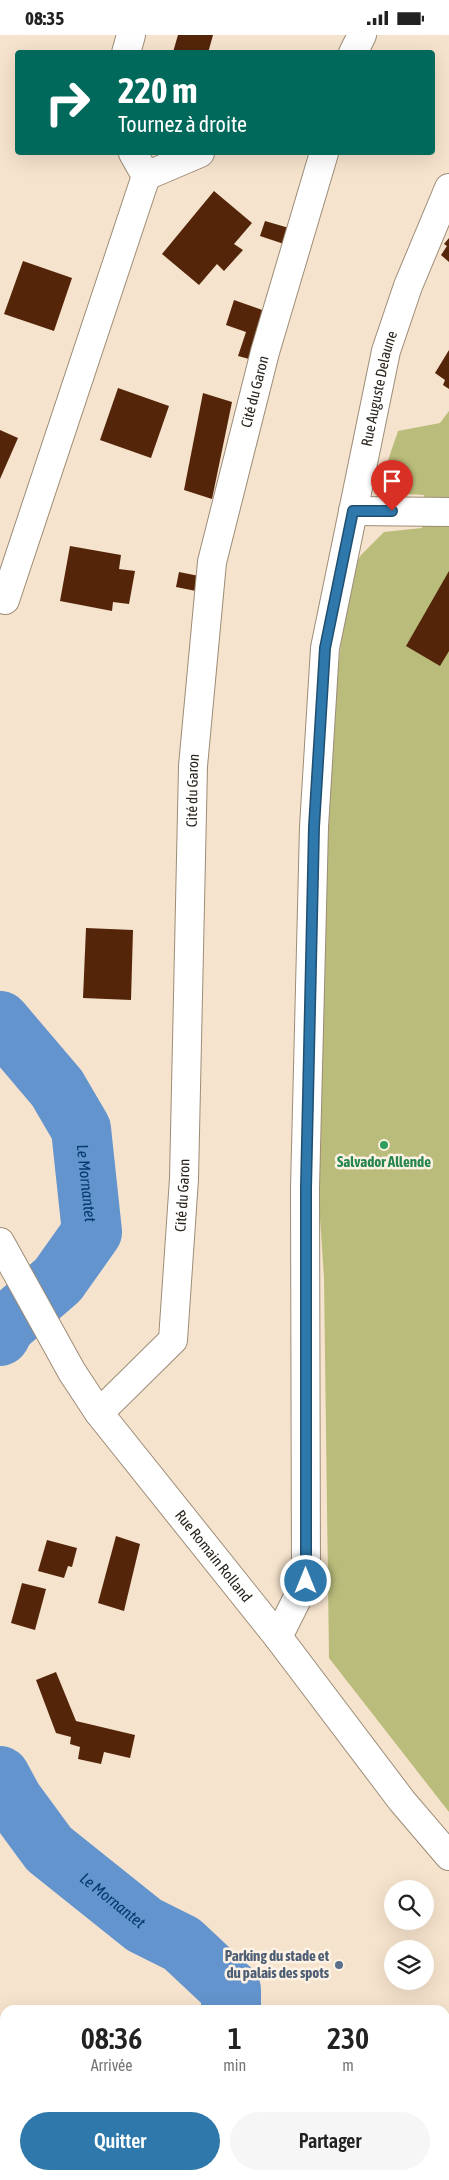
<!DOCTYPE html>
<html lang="fr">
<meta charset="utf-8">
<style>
:root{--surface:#fff;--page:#f6f6f6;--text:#222;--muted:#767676;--accent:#2f78ab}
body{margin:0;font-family:"Asap Condensed",sans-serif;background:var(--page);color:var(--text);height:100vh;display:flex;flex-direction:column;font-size:19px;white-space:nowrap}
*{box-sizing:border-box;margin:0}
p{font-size:16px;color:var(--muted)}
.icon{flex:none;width:28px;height:28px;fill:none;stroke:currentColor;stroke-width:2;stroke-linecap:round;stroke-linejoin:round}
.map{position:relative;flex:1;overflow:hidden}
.sheet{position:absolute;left:0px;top:1970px;width:450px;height:175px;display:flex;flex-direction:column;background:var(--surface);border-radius:15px 15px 0 0;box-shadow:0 5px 20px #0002}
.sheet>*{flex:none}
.top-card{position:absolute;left:15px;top:15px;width:420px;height:105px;border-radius:5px;box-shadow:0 5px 20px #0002;background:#00695c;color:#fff;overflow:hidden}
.fabs{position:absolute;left:384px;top:1845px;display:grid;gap:10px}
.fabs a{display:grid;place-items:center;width:50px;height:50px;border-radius:50%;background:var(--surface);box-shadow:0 5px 20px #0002;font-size:25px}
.pin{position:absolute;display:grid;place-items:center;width:42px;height:42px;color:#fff;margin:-51px -21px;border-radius:50% 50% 50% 0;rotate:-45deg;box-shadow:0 0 5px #0007}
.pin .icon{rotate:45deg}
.me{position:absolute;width:55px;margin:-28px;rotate:0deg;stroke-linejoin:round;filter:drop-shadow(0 0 4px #0008)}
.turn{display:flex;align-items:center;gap:18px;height:105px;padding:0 20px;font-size:22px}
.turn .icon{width:65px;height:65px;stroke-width:2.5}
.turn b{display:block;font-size:35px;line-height:42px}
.eta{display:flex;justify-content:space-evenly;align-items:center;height:85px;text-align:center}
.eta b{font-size:30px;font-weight:600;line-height:35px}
.primary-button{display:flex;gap:10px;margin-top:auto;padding:10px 20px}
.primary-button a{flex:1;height:58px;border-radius:30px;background:var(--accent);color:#fff;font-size:20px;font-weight:600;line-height:58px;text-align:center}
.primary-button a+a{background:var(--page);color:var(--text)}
.status{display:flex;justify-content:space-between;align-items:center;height:35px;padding:0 25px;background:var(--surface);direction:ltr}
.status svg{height:14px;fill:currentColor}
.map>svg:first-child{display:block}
.green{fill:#b9bc7a}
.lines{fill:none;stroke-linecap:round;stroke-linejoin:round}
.river{stroke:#6394cd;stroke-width:60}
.building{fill:#542509}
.minor-casing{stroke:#9d8c77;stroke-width:30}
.minor{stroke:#fff;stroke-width:28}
.route-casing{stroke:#1f4e6f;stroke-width:12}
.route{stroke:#2f78ab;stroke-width:9}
.leisure-dot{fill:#2e9e5b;stroke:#fdf2e4;stroke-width:2}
.service-dot{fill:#5c6f8a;stroke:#fdf2e4;stroke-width:2}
.labels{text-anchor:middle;stroke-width:5;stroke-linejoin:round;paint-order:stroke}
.street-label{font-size:15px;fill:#2b241c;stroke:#fdf2e4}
.leisure-label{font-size:15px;font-weight:bold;fill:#27864d;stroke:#fdf2e4}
.service-label{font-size:15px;font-weight:bold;fill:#4e5e75;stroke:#fdf2e4;text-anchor:end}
.water-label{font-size:16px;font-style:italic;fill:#02396d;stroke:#fdf2e4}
</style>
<div class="status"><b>08:35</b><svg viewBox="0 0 49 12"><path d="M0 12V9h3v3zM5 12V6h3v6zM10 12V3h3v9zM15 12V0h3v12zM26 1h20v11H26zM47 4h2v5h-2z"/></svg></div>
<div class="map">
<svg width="449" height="2145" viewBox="0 0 449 2145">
<rect width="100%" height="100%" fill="#f6e3cd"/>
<!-- green -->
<path class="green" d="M 449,376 L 449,1777 L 329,1623 L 324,1243 L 318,1153 L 331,694 L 349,541 L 361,520 L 384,497 L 422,493 L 424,460 C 415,459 400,461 393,455 C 377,443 394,411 398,396 L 440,388 Z"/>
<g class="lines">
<!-- river -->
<g class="river">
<path id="s1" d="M 0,986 L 57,1053 L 81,1094 L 92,1197 L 58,1245 L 6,1290 L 0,1301"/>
<path id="s2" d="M 0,1741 L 13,1765 L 49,1814 L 144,1890 L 182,1909 L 231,1955 L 231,1975"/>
<path d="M 213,2145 L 214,2140"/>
</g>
</g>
<!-- building -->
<g class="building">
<path d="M 178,0 L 213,0 L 208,18 L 173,17 Z"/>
<path d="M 214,156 L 252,188 L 234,209 L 243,215 L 224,236 L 217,229 L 199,250 L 162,219 Z"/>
<path d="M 265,186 L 289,193 L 284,209 L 260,201 Z"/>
<path d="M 449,203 L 449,227 L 441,220 L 447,211 L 444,209 Z"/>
<path d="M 23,226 L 72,243 L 54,296 L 4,279 Z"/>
<path d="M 234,265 L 265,276 L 253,325 L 238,321 L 246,297 L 226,290 Z"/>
<path d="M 449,315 L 449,354 L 443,350 L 445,345 L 435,338 Z"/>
<path d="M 118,353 L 169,371 L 151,423 L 100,405 Z"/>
<path d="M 203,358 L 232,367 L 212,464 L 184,455 Z"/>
<path d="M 0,395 L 18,403 L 0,444 Z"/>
<path d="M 70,511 L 121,520 L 119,534 L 135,536 L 129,569 L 113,567 L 112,576 L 60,566 Z"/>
<path d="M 449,536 L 449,616 L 440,631 L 406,611 Z"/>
<path d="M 179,537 L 199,541 L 196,556 L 176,552 Z"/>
<path d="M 86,893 L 133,895 L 131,965 L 83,963 Z"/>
<path d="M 116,1501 L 140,1509 L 124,1576 L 98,1568 Z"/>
<path d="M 47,1505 L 77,1513 L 72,1532 L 68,1531 L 64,1543 L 38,1536 Z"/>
<path d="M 22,1548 L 46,1554 L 35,1595 L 11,1588 Z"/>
<path d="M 56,1637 L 76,1686 L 135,1700 L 130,1723 L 104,1717 L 101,1729 L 78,1724 L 80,1712 L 70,1709 L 71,1702 L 56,1698 L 36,1645 Z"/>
</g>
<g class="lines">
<!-- minor casing -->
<g class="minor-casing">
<g id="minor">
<path d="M 126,18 L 131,0"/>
<path d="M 353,18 L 362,0"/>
<path d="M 133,118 L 146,141 L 200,118"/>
<path d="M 353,476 L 449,477"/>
<path d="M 5,565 L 146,141"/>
<path id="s3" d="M 0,1207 L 72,1337 L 99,1378 L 278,1602 L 402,1766 L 449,1821"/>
<path id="s4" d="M 99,1378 L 173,1305 L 184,1144 L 193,731 L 212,527 L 265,317 L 324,118"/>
<path id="s5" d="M 278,1602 L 306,1546 L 305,1153 L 314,792 L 325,613 L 386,316 L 408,251 L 449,153"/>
</g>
</g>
<!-- minor -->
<use href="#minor" class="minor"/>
</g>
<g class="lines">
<!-- route casing -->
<g class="route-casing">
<path id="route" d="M 306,1546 L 306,1153 L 314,792 L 325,613 L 353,476 L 392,476"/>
</g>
<!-- route -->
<use href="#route" class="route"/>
</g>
<!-- markers -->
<circle class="leisure-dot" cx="384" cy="1110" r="5"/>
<circle class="service-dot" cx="339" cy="1930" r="5"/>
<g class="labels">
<!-- street labels -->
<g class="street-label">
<text dy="5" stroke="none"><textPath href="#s5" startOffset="1261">Rue Auguste Delaune</textPath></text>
<text dy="5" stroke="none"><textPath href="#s4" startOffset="1059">Cité du Garon</textPath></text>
<text dy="5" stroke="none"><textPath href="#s4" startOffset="654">Cité du Garon</textPath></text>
<text dy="5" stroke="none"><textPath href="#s4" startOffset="249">Cité du Garon</textPath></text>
<text dy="5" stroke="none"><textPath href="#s3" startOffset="381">Rue Romain Rolland</textPath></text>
</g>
<!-- leisure labels -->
<g class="leisure-label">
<text x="384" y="1132">Salvador Allende</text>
</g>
<!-- service labels -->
<g class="service-label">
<text x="329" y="1926">Parking du stade et<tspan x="329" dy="17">du palais des spots</tspan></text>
</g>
<!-- water labels -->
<g class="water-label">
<text dy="6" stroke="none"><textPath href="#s1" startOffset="190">Le Mornantet</textPath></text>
<text dy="6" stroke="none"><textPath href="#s2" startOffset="170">Le Mornantet</textPath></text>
</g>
</g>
</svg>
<div class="fabs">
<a><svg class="icon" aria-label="search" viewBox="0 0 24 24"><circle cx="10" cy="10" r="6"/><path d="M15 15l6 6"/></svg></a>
<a><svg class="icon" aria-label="layers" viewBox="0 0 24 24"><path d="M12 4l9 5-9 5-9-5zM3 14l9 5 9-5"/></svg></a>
</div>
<div class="pin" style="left:392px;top:476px;background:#d93025"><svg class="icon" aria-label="arrive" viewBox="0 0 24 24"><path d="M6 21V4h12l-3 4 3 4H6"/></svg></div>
<svg class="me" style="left:306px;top:1546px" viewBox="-20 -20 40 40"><circle r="17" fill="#2f78ab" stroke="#fff" stroke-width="3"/><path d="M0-11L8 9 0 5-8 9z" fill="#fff"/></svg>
<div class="top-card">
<div class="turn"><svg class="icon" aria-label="right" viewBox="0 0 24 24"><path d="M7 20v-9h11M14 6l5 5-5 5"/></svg><div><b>220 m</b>Tournez à droite</div></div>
</div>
<section class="sheet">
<div class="eta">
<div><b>08:36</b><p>Arrivée</p></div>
<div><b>1</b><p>min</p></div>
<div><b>230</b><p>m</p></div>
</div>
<div class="primary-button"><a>Quitter</a><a>Partager</a></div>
</section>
</div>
